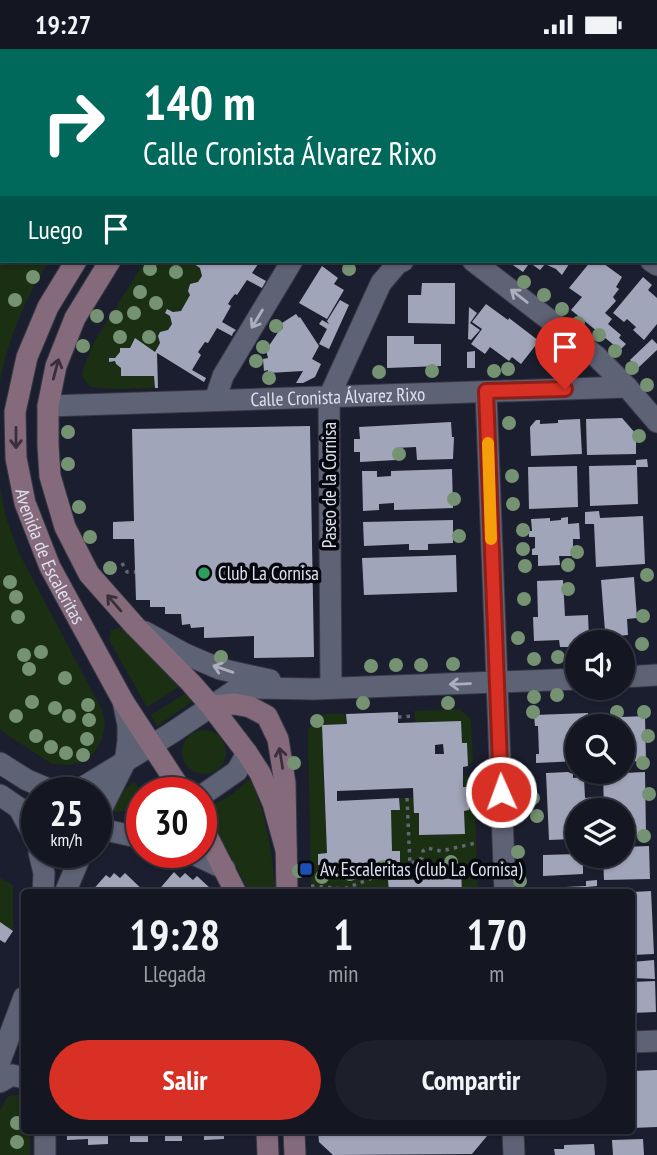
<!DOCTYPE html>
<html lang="es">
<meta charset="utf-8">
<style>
:root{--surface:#141622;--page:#1d1f2a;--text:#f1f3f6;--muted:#9d9fa5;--line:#333540;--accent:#d93025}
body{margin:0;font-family:"PT Sans Narrow",sans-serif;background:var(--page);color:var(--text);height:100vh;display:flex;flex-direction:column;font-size:26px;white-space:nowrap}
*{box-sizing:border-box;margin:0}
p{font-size:23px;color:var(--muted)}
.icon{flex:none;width:38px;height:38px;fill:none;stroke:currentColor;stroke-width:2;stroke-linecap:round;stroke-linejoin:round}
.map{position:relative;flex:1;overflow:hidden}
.side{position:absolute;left:21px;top:840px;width:614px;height:245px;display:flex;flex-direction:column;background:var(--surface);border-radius:7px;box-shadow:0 2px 5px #0004,0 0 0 2px var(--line)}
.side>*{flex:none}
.top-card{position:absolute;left:0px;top:0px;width:658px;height:214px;box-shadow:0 2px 5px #0004,0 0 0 2px var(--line);background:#00695c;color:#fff;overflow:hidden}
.buttons{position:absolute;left:565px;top:581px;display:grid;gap:14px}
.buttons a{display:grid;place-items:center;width:70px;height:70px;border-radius:50%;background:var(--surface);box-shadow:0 2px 5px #0004,0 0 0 2px var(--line);font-size:35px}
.speed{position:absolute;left:21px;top:728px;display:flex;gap:14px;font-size:35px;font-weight:700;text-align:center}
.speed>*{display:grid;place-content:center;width:91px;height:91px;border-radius:50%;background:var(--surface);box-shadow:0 2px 5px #0004,0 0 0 2px var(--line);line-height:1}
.speed small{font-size:18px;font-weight:400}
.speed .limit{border:10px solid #d22;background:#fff;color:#111}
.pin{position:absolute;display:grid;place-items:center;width:60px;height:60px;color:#fff;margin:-72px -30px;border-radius:50% 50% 50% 0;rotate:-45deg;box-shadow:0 0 7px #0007}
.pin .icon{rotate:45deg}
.me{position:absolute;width:77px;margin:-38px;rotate:358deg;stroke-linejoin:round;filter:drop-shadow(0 0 5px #0008)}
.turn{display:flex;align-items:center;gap:24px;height:147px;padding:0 28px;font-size:32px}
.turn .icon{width:91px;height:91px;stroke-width:2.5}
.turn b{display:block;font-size:49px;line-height:60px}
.then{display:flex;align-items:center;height:66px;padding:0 28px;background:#0003;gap:14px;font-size:26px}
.eta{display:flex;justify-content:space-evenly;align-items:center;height:119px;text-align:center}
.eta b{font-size:42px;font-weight:600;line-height:49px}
.button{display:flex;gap:14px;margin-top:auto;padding:14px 28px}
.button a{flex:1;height:80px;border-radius:42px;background:var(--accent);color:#fff;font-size:28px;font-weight:600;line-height:80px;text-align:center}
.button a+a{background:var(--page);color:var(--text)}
.status{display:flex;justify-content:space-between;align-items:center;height:49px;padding:0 35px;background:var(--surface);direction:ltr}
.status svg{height:19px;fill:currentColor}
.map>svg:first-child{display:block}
.green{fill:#1b2f13}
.building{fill:#a1a5ba;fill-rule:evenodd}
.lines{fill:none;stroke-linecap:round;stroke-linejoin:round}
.street-casing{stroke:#363845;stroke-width:23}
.secondary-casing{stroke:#363845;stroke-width:23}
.path{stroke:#626573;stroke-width:3.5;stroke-dasharray:3.5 5;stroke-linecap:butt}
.street{stroke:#5e6275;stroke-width:21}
.secondary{stroke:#846a7b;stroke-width:21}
.tree{fill:#759372}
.oneway{stroke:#abaebd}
.oneway2{stroke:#392f3a}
.route-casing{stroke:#8d1f18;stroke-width:18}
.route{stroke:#d93025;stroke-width:12}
.slow{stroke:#f59e0b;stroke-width:12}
.leisure-dot{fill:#2e9e5b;stroke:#07080f;stroke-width:2.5}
.transit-dot{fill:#1a4fb4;stroke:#07080f;stroke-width:2.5}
.labels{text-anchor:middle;stroke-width:7;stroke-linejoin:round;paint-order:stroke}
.street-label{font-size:19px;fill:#dfe1ed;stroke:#07080f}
.poi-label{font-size:19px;fill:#dfe1ed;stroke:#07080f;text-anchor:start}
</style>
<div class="status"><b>19:27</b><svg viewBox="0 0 49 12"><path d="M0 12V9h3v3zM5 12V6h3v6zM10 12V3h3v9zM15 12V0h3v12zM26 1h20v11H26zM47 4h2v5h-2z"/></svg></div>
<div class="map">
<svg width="657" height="1106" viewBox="0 0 657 1106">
<rect width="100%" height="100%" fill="#1b1e2e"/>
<!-- green -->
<g class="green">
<path d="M 2,175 L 2,212 L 49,212 C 26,248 8,289 0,332 L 0,179 Z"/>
<path d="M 145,212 L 211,212 L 203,215 L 197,212 L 195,215 L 200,219 L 202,227 L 198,233 L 190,235 L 188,242 L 190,246 L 181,262 L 173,263 L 167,260 L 165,263 L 170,267 L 172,275 L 168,281 L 161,283 L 158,286 L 160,294 L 155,303 L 135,290 L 130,299 L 120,299 L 120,303 L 115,309 L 109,309 L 109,313 L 115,312 L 116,316 L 121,319 L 121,327 L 154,327 L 155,339 L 113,340 L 90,338 L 84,330 L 82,324 L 87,310 L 94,293 Z"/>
<path d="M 0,437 L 6,469 L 19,504 L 103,663 L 105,675 L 102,690 L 94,704 L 81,713 L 71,716 L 52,715 L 0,681 Z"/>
<path d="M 119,579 L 123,580 L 179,638 L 147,658 L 109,591 L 111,581 Z"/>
<path d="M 186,644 L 193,652 L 157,677 L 151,666 Z"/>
<path d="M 460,660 L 471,671 L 473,712 L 468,717 L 467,694 L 462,694 L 461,672 L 415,673 L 414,662 Z"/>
<path d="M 324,665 L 346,665 L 347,675 L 322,676 L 327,804 L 318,805 L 318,816 L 400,813 L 400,802 L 392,802 L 391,761 L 400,761 L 399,749 L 413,749 L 414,764 L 419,764 L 419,786 L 465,785 L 464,762 L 469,761 L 469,739 L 463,738 L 463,727 L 468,727 L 474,734 L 478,843 L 462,843 L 461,819 L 450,819 L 450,830 L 388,831 L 389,843 L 398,843 L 311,843 L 308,680 Z"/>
<circle cx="204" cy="703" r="22"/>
<path d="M 250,730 C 268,769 271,801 276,843 L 250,843 L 205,760 L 231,746 Z"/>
<path d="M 134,732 L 143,744 L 142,758 L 125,762 L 113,763 C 115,751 125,740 134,732 Z"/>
<path d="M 0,829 L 13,836 L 13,882 L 0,873 Z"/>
<path d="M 13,1046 L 18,1046 L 24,1049 L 24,1082 L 30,1082 L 30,1106 L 0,1106 L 0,1062 L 7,1048 Z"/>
</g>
<!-- building -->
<g class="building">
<path d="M 197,212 L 203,215 L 211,212 L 260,212 L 252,224 L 266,232 L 262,239 L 247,231 L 237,246 L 235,245 L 231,250 L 228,255 L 231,257 L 222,273 L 236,281 L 233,284 L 232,287 L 217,279 L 208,294 L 205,293 L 198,303 L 201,306 L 192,321 L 206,329 L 204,333 L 157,304 L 158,339 L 155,339 L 154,327 L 121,327 L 121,319 L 116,315 L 115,312 L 109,313 L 109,309 L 115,309 L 120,303 L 120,299 L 130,299 L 135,289 L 155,303 L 160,294 L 158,287 L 160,283 L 168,281 L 172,275 L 170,267 L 165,264 L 167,260 L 173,263 L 181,262 L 190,246 L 188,242 L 190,235 L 198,233 L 202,227 L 200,219 L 194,215 Z"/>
<path d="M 507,212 L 531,212 L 523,223 Z"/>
<path d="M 536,212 L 571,212 L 562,226 L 556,220 L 545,215 L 540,221 L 533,216 Z"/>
<path d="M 591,212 L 600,212 L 622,228 L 616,238 L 619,240 L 613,248 L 616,252 L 605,264 L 612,270 L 608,275 L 621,286 L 619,289 L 626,295 L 620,301 L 571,261 L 582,248 L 569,239 Z"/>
<path d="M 322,217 L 338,229 L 334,235 L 344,241 L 327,270 L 299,254 Z"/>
<path d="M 643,228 L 652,236 L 648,241 L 657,249 L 657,275 L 644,291 L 633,281 L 636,278 L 627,270 L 624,273 L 613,264 Z"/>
<path d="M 422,234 L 455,234 L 455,275 L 408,274 L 408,246 L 421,246 Z"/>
<path d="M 340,251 L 349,256 L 329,300 L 319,295 L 327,280 L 319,275 L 322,271 L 329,275 L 327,272 Z"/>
<path d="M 486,255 L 508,271 L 509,269 L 539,292 L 521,315 L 512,308 L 509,312 L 490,298 L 485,305 L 471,295 L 482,280 L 472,273 Z"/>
<path d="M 469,258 L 477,264 L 470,274 L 480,281 L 471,291 L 468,290 Z"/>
<path d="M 296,265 L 299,269 L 300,268 L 319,297 L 312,310 L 321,315 L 315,328 L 303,334 L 296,334 L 303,322 L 268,324 L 268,321 L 264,322 L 263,310 L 268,309 L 266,301 L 279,282 L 283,279 L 282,274 Z"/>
<path d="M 387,287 L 414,287 L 414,295 L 441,295 L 441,317 L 387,319 Z"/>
<path d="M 652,290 L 657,295 L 657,301 L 638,319 L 630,311 Z"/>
<path d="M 475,302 L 475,319 L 467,319 L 467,303 Z"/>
<path d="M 622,369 L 636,385 L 636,405 L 587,406 L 586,370 Z"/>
<path d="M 580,370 L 582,405 L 531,407 L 530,378 L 536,371 L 540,371 L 540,375 L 558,374 L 558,371 Z"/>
<path d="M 451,373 L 452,388 L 454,388 L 453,410 L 417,411 L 416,398 L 396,399 L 396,411 L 360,413 L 360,403 L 354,403 L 354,390 L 360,390 L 359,378 Z"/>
<path d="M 310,377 L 314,608 L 254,609 L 254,587 L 204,589 L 204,578 L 191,579 L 190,575 L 182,576 L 181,565 L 165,565 L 165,558 L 150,558 L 150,551 L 136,551 L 134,490 L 113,490 L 113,473 L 134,472 L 132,380 Z"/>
<path d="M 647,410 L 648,418 L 637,418 L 638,455 L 590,457 L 589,417 L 636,416 L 636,411 Z"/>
<path d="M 577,417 L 578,458 L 529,460 L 528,418 Z"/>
<path d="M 452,420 L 453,459 L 394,461 L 394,454 L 379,455 L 379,461 L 363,462 L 362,422 L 377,422 L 377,428 L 391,427 L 391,422 Z"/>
<path d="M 599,462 L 600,469 L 643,467 L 645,515 L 596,518 L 594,475 L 585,475 L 585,463 Z"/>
<path d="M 568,468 L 568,475 L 579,474 L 580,490 L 573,490 L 573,499 L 571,499 L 571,507 L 559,507 L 560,516 L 538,517 L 538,506 L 532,506 L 532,500 L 535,499 L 535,488 L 529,488 L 529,482 L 532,482 L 531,470 L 550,469 L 550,472 L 561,471 L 561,469 Z"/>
<path d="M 453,471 L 453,494 L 428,495 L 428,501 L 409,501 L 409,495 L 364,497 L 363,473 Z"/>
<path d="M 456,506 L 457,543 L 364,546 L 362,509 Z"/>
<path d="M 634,528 L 637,569 L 627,570 L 628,586 L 607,588 L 607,593 L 595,593 L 595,583 L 605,582 L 601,531 Z"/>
<path d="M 563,531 L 565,567 L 588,566 L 589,590 L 576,590 L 576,598 L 560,598 L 559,591 L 534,592 L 533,568 L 538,568 L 537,532 Z"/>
<path d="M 398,663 L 398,674 L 461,672 L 462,694 L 467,694 L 468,717 L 463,718 L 463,738 L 468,738 L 469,761 L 464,762 L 465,785 L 419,786 L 419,764 L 414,764 L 413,739 L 337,742 L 337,752 L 399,749 L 400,761 L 391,761 L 392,802 L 400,802 L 400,813 L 318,816 L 318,805 L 327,804 L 322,676 L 347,675 L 346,665 ZM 443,695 L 444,705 L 435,705 L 435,696 Z"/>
<path d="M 588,664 L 589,676 L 586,676 L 586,677 L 578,677 L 578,712 L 536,714 L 536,705 L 539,705 L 538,677 L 535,677 L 534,666 Z"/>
<path d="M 645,667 L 646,712 L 623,713 L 623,677 L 597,677 L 597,669 Z"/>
<path d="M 568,723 L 573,725 L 573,729 L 584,728 L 585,749 L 594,748 L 594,761 L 578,761 L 578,785 L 574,785 L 572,790 L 549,791 L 546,724 Z"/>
<path d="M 645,723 L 646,786 L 623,787 L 623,761 L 604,761 L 603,725 Z"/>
<path d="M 649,797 L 650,830 L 604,831 L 603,807 L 623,807 L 623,798 Z"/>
<path d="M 578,805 L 578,807 L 586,807 L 586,816 L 583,816 L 583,825 L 543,827 L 543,806 Z"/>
<path d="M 449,819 L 461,819 L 462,844 L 389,843 L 388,831 L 450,830 Z"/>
<path d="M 174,823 L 180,829 L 185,824 L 193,831 L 197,827 L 211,840 L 208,844 L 156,844 Z"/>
<path d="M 114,824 L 120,829 L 125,824 L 146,844 L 90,844 L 106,826 L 110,829 Z"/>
<path d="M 597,831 L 597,837 L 587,838 L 588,844 L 544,844 L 544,839 L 586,837 L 586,832 Z"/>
<path d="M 651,842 L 654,905 L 632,906 L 632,843 Z"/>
<path d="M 0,873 L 13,882 L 5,894 L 0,891 Z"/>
<path d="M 654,911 L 655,930 L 632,929 L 632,913 Z"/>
<path d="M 655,932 L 656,963 L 632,964 L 632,933 Z"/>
<path d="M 657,1021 L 657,1078 L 632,1079 L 632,1022 Z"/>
<path d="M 67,1082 L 243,1082 L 243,1085 L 224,1086 L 224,1090 L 204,1091 L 204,1085 L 182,1085 L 182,1092 L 165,1092 L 165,1086 L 148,1086 L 148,1093 L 130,1093 L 130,1086 L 108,1087 L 108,1095 L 88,1096 L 88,1090 L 67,1091 Z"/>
<path d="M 318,1082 L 487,1082 L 487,1087 L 472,1105 L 333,1106 L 319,1093 Z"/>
<path d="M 643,1090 L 644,1106 L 613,1106 L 612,1091 Z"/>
<path d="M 594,1095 L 595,1106 L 555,1106 L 554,1100 L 564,1100 L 564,1096 Z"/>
</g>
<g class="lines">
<!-- street casing -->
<g class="street-casing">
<g id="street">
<path d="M 94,2 L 95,0"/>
<path d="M 0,157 L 2,154"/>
<path d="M 473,212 L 595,306 L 627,338 L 657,373"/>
<path d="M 651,212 L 657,216"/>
<path d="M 486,343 L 505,844"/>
<path d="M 215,351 L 223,327 L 292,212"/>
<path id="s1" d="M 48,357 L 627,338"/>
<path d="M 145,583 L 185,605 L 220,620 L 270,631"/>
<path d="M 623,628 L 657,626"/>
<path d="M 331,639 L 329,348 L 381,234 L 398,214 L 403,212"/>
<path d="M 0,714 L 27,731 L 53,742 L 80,740 L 170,685 L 234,642 L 254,639 L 314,640 L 578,630"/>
<path d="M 0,746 L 19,759 L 37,767"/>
<path d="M 201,747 L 237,722 L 247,704"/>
<path d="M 19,759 L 37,793"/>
<path d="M 96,771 L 125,713 L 128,692 L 128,676 L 123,652"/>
<path d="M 96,779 L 142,789"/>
<path d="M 39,803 L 44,824 L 43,844"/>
<path d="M 189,803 L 225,820"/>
<path d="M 65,844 L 82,803"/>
<path d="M 632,993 L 657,992"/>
<path d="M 0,1012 L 24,948"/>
<path d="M 0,1033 L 12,1026 L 24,1029"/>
<path d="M 45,1082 L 45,1106"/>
<path d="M 513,1082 L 514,1106"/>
</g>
</g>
<!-- secondary casing -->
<g class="secondary-casing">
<g id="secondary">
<path d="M 514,0 L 516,2"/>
<path d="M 212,2 L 213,0"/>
<path d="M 244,2 L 245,0"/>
<path d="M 656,120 L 657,121"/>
<path id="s2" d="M 76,212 L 48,258 L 27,308 L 15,363 L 16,409 L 25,454 L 50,518 L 123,652 L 183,744"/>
<path d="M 110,212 L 75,269 L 56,317 L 48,357 L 48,396 L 50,427 L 65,478 L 89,525 L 135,577 L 191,634 L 211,657 L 247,704 L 260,724 L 273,754 L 286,801"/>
<path d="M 211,657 L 235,655 L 250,658 L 267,667 L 278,690 L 285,734 L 287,844"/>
<path d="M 201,775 L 236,844"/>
<path d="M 267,1082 L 268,1106"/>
<path d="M 294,1082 L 295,1106"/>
</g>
</g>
<!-- path -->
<g class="path">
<path d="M 539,0 L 541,2"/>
<path d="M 656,96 L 657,96"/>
<path d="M 122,514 L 127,523 L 135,523"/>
<path d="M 398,668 L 412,667"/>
<path d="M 407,749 L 410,815 L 422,809 L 423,802 L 427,799 L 441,802 L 476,794"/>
<path d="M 311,837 L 344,840 L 375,828 L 390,825 L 407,820 L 410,815"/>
</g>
<!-- street -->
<use href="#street" class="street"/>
<!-- secondary -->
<use href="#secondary" class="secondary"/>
</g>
<!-- trees -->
<g class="tree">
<circle cx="150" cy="220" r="7"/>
<circle cx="349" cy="220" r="7"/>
<circle cx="176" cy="223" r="7"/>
<circle cx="33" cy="228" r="7"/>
<circle cx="524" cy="233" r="7"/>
<circle cx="140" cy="243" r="7"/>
<circle cx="544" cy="246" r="7"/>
<circle cx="15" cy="251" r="7"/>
<circle cx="156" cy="254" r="7"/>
<circle cx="562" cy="260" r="7"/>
<circle cx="134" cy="264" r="7"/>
<circle cx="97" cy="267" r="7"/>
<circle cx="116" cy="268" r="7"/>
<circle cx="578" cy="274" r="7"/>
<circle cx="276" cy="277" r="7"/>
<circle cx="599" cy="286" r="7"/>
<circle cx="120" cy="288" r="7"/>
<circle cx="149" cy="288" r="7"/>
<circle cx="83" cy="297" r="7"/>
<circle cx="263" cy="298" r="7"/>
<circle cx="615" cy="302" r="7"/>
<circle cx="256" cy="312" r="7"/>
<circle cx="632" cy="319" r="7"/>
<circle cx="508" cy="320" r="7"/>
<circle cx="432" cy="322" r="7"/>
<circle cx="494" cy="322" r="7"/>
<circle cx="379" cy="323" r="7"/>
<circle cx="269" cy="329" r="7"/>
<circle cx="647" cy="336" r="7"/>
<circle cx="509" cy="374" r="7"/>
<circle cx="68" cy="383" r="7"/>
<circle cx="639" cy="387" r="7"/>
<circle cx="399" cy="405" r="7"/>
<circle cx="68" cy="415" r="7"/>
<circle cx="512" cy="427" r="7"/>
<circle cx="454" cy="450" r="7"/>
<circle cx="513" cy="455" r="7"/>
<circle cx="79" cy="458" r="7"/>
<circle cx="523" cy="481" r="7"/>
<circle cx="459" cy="487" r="7"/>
<circle cx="90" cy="488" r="7"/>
<circle cx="523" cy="500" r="7"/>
<circle cx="577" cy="503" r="7"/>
<circle cx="568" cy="516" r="7"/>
<circle cx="525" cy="517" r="7"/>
<circle cx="110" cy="519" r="7"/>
<circle cx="647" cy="526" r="7"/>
<circle cx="10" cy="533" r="7"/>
<circle cx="568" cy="540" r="7"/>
<circle cx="16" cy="548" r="7"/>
<circle cx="524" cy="550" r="7"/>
<circle cx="643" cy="567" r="7"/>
<circle cx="18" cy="568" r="7"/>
<circle cx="518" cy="589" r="7"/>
<circle cx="642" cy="595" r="7"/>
<circle cx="41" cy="603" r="7"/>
<circle cx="24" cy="606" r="7"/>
<circle cx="221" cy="608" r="7"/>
<circle cx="558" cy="608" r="7"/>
<circle cx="534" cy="610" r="7"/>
<circle cx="453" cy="615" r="7"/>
<circle cx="396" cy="616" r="7"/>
<circle cx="421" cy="616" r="7"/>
<circle cx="371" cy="617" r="7"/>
<circle cx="29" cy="620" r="7"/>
<circle cx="65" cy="629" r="7"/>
<circle cx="557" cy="646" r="7"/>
<circle cx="534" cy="648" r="7"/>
<circle cx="32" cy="653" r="7"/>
<circle cx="363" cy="654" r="7"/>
<circle cx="448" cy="654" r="7"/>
<circle cx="88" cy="656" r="7"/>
<circle cx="55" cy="659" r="7"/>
<circle cx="533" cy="663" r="7"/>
<circle cx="617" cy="663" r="7"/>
<circle cx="644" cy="663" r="7"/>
<circle cx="16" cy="667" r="7"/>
<circle cx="69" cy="667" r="7"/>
<circle cx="89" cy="671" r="7"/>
<circle cx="317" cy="672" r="7"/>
<circle cx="36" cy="687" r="7"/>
<circle cx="648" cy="687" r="7"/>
<circle cx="87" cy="690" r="7"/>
<circle cx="51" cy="698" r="7"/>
<circle cx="66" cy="704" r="7"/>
<circle cx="83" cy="706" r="7"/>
<circle cx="294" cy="714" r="7"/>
<circle cx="643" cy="714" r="7"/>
<circle cx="649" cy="745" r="7"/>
<circle cx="533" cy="749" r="7"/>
<circle cx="518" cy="764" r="7"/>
<circle cx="537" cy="767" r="7"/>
<circle cx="644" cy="787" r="7"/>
<circle cx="518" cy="803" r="7"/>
<circle cx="451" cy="813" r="7"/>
<circle cx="383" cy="818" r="7"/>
<circle cx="299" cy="822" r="7"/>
<circle cx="336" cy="822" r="7"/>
<circle cx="350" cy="825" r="7"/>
<circle cx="322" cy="828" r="7"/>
<circle cx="520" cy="832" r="7"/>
<circle cx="17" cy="1074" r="7"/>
<circle cx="17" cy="1093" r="7"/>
</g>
<!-- one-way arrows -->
<defs><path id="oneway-shaft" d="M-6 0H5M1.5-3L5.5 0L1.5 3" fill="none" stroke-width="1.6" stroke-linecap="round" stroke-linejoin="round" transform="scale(1.75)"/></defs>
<g class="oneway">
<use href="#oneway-shaft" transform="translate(519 247) rotate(-142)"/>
<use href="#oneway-shaft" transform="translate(257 270) rotate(121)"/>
<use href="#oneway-shaft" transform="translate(223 620) rotate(-161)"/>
<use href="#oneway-shaft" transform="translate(460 635) rotate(178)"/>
</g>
<g class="oneway2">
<use href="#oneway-shaft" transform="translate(56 320) rotate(-75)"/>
<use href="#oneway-shaft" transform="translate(16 389) rotate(90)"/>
<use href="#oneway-shaft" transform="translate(114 554) rotate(-131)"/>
<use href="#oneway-shaft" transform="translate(281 709) rotate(-99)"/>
</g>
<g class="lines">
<!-- route casing -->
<g class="route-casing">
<path id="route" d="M 501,743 L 486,342 L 565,340"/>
</g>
<!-- route -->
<use href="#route" class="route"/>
<!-- slow -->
<path class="slow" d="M 488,394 L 491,490"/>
</g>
<!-- markers -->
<circle class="leisure-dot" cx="204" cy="524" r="7"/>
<rect class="transit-dot" x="299" y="813" width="14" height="14" rx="3.5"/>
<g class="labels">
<!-- street labels -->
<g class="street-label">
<text dy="7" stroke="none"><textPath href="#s1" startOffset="290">Calle Cronista Álvarez Rixo</textPath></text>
<text transform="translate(329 436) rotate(-90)" y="7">Paseo de la Cornisa</text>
<text dy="7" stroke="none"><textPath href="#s2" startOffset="315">Avenida de Escaleritas</textPath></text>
</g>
<!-- poi labels -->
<g class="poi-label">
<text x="218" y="531">Club La Cornisa</text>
<text x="320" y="827">Av. Escaleritas (club La Cornisa)</text>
</g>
</g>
</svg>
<div class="buttons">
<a><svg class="icon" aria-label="sound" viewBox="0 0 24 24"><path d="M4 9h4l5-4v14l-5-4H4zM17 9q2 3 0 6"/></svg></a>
<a><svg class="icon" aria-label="search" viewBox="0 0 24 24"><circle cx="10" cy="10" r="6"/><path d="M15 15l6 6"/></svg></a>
<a><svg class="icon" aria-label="layers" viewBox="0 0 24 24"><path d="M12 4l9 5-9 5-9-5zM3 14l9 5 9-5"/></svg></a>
</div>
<div class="speed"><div>25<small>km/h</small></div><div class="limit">30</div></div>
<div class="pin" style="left:565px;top:340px;background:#d93025"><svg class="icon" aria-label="arrive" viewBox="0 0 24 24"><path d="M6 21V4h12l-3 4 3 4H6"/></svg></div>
<svg class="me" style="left:501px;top:743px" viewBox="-20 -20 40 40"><circle r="17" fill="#d93025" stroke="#fff" stroke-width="3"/><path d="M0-11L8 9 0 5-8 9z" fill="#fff"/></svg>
<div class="top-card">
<div class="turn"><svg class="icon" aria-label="right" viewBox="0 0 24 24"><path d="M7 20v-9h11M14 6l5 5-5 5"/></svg><div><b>140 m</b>Calle Cronista Álvarez Rixo</div></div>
<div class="then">Luego<svg class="icon" aria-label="arrive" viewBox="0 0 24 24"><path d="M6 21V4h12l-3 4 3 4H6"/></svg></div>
</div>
<section class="side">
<div class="eta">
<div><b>19:28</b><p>Llegada</p></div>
<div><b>1</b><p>min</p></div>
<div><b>170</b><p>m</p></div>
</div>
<div class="button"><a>Salir</a><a>Compartir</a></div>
</section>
</div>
